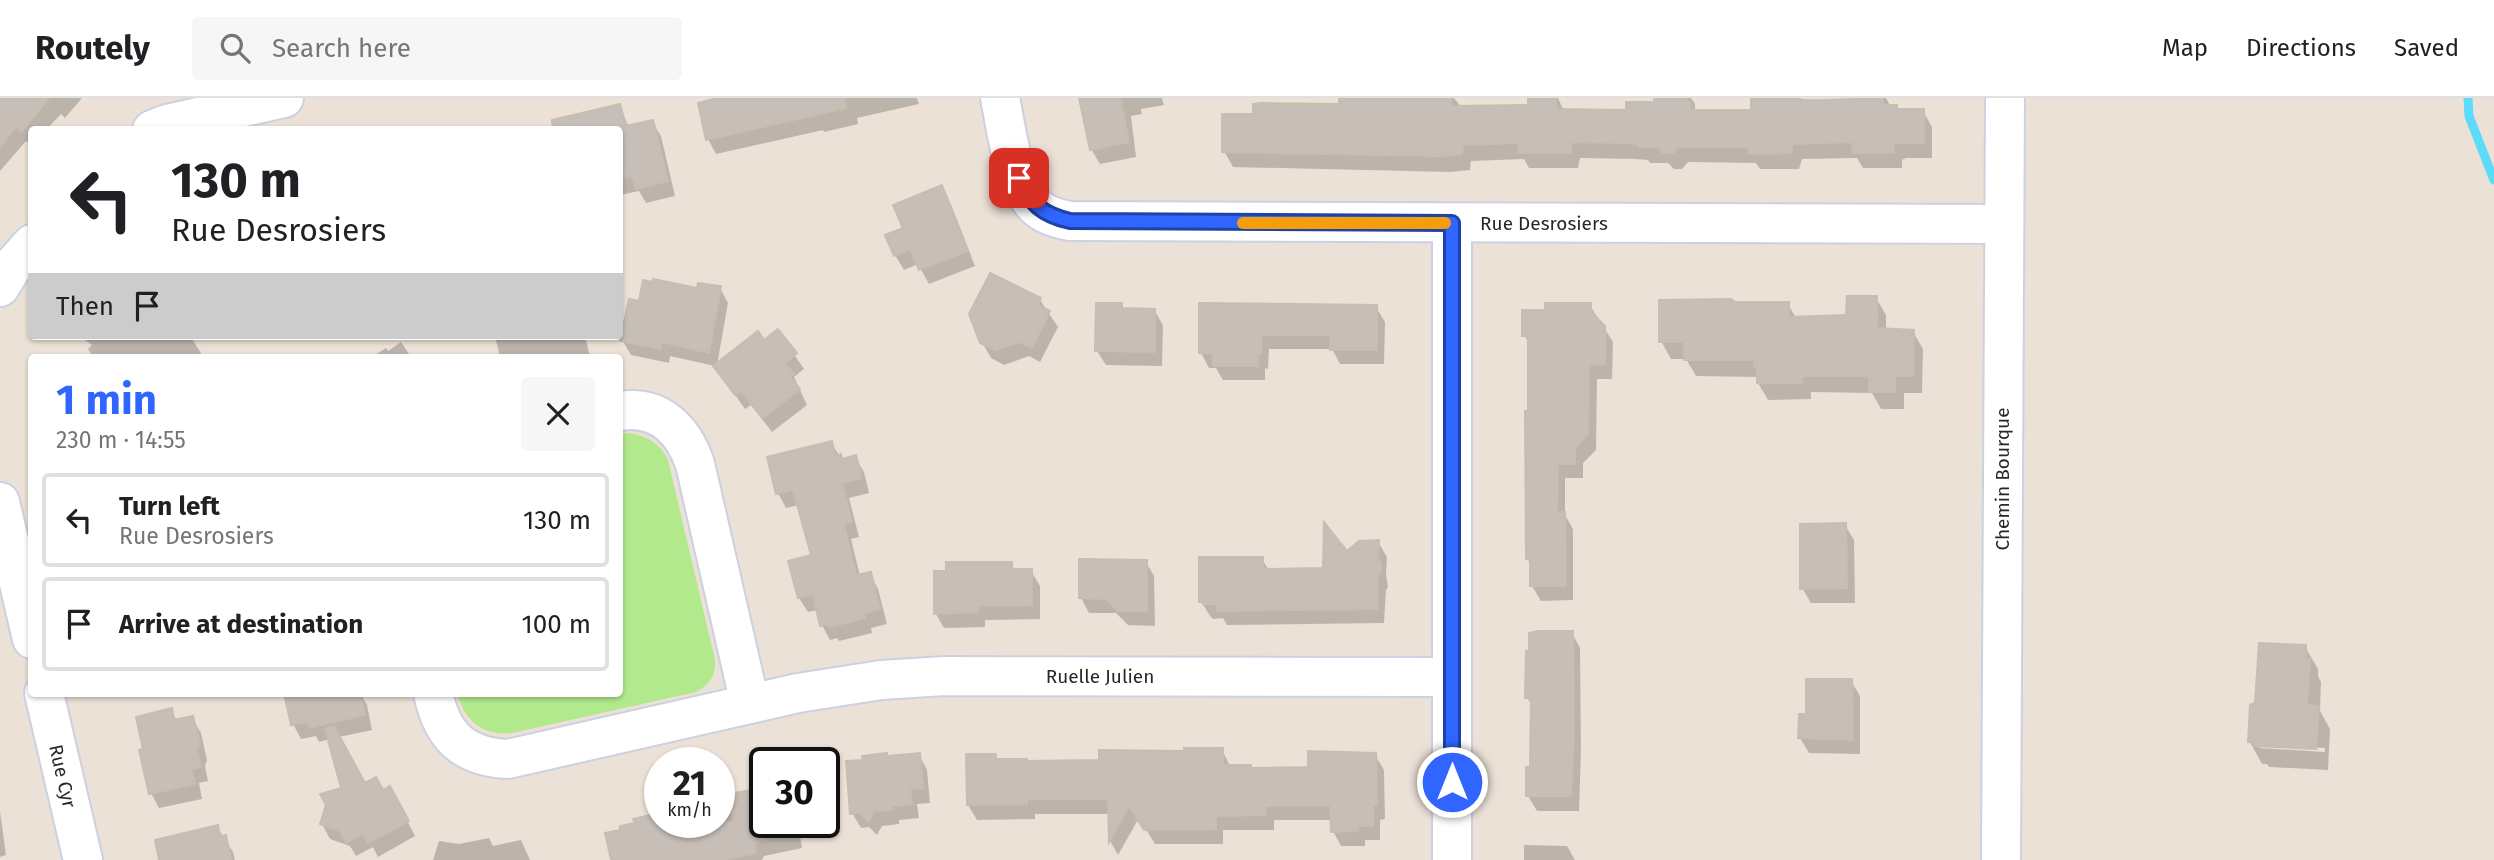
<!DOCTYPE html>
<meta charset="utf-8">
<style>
:root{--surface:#fff;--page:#f6f6f6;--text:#202124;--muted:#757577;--line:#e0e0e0;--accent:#3065ff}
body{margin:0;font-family:"Fira Sans",sans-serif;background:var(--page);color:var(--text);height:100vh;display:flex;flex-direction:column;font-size:26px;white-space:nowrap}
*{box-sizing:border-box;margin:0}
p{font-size:23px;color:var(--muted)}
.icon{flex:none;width:38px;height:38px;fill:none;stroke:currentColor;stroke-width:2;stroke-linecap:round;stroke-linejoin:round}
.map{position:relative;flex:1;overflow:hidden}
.side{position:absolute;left:28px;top:256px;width:595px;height:343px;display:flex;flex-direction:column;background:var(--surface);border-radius:7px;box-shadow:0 2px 5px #0004}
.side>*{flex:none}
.banner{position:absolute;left:28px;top:28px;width:595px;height:214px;border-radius:7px;box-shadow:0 2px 5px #0004;background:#fff;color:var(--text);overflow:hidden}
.speed{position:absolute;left:644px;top:649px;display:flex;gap:14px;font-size:35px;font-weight:700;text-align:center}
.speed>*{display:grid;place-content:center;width:91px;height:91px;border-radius:50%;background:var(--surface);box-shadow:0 2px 5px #0004;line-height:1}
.speed small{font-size:18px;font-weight:400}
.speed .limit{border:4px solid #111;border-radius:10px;background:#fff;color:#111}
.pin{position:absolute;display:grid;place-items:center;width:60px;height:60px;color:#fff;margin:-30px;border-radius:14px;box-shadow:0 4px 10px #0006}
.me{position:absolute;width:77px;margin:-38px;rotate:0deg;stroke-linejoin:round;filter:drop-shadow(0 0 5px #0008)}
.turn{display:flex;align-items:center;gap:24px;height:147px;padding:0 28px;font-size:32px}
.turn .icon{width:91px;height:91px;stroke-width:2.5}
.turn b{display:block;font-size:49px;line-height:60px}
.then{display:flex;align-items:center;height:66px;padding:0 28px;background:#0003;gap:14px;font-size:26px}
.round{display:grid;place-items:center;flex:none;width:74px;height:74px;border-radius:7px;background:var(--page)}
.headline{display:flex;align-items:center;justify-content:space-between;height:119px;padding:0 28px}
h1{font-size:42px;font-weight:700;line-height:52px;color:var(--accent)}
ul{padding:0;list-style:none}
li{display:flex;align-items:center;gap:21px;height:94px;margin:0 14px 10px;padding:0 14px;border:4px solid var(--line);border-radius:7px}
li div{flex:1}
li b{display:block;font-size:26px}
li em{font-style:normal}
header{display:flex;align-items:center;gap:42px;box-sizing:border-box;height:98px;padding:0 35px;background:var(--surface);border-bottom:2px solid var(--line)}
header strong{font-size:33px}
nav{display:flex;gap:38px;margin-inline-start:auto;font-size:24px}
.search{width:490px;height:63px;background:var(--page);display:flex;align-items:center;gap:18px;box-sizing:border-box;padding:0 24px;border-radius:7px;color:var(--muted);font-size:26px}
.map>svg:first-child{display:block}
.green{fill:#b2e98c}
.shadow{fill:#0003;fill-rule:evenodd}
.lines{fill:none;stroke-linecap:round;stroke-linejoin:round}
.stream{stroke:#5ddbfa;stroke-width:9}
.building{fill:#c6beb7;stroke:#c7bdb0;stroke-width:2}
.minor-casing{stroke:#ccd1e2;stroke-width:42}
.minor{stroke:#fff;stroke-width:38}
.route-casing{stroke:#1f42a6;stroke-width:18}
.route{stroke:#3065ff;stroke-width:12}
.slow{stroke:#f59e0b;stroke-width:12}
.labels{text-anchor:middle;stroke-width:5;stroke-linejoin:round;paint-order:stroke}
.street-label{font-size:19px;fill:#272727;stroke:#fff}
</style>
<header>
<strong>Routely</strong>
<div class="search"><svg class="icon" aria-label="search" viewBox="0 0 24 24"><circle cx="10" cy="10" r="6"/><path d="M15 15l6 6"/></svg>Search here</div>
<nav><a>Map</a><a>Directions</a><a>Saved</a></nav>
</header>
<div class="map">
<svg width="2494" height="762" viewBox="0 0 2494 762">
<rect width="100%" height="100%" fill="#ece1d6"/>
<!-- green -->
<path class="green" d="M 631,335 C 648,339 661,346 668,362 L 715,562 C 716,578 710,586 696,594 L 512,635 C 482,638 465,623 457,595 L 620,595 L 620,336 Z"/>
<!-- shadow -->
<g class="shadow">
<path d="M 0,0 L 82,0 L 65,20 L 61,16 L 46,32 L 32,32 L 32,46 L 26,43 L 0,73 Z"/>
<path d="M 725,0 L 917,0 L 919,6 L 857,20 L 858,26 L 824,34 L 823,32 L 716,56 L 708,41 Z"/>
<path d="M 1079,0 L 1162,0 L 1164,7 L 1141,11 L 1142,16 L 1131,18 L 1136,59 L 1100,66 L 1091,51 Z"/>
<path d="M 1340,0 L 1454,0 L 1462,10 L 1530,8 L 1530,0 L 1558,0 L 1564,13 L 1628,14 L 1656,5 L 1656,0 L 1691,0 L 1695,6 L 1695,14 L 1753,14 L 1772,3 L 1772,0 L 1857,3 L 1857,0 L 1886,0 L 1891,9 L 1896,9 L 1898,13 L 1923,13 L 1932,29 L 1932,60 L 1906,60 L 1902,62 L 1902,70 L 1863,70 L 1857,60 L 1802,61 L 1799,71 L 1760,71 L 1756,65 L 1688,64 L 1682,71 L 1674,71 L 1668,65 L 1650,65 L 1648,62 L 1636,61 L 1580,60 L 1578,70 L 1529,70 L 1524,61 L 1471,63 L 1470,72 L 1450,74 L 1233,69 L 1224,53 L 1254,18 L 1340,8 Z"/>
<path d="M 619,8 L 629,29 L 652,24 L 661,38 L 675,98 L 646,105 L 639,93 L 620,97 Z"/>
<path d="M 535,28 L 537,32 L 519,32 Z"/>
<path d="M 941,89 L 950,104 L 975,168 L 929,186 L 918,166 L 904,172 L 895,157 L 905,131 Z"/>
<path d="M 645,184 L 665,185 L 698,192 L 720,190 L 728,205 L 717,267 L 764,244 L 778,233 L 804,271 L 794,279 L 807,307 L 772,334 L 751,307 L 745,311 L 715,268 L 670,258 L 669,265 L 631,257 L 622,242 L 640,205 Z"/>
<path d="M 1876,200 L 1886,217 L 1886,232 L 1913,234 L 1923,251 L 1922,295 L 1904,295 L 1904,311 L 1881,311 L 1872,295 L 1811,294 L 1811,301 L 1768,302 L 1758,285 L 1758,279 L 1696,278 L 1686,261 L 1671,261 L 1661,243 L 1734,206 L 1788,206 L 1796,220 L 1848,219 Z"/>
<path d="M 1040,202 L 1058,229 L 1040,264 L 1029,258 L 1004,267 L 991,260 L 982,244 Z"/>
<path d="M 1589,206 L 1613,244 L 1612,281 L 1597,281 L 1596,352 L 1583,365 L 1583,380 L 1565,380 L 1565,417 L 1573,431 L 1573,502 L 1541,503 L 1532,488 L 1532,469 L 1527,460 L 1530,247 L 1524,237 L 1547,213 Z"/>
<path d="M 1121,207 L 1124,211 L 1154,212 L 1163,227 L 1162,268 L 1106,267 L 1097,253 Z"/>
<path d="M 1201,207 L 1376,209 L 1385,224 L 1384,266 L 1340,266 L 1332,251 L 1269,251 L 1268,271 L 1265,270 L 1265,282 L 1223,282 L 1216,270 L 1209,270 L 1201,255 Z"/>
<path d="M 79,238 L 190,238 L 201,255 L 198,259 L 93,259 L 88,251 L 92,247 Z"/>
<path d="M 495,238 L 585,238 L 590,259 L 500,259 Z"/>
<path d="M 401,244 L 411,259 L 372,259 L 386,250 L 388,253 Z"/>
<path d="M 831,345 L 843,363 L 855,359 L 864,374 L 869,395 L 849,400 L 859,439 L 851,441 L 860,478 L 870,476 L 878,491 L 887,526 L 871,530 L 872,535 L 839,543 L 837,540 L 830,542 L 822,527 L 818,512 L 808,514 L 799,500 L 791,464 L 813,459 L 799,407 L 786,410 L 778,395 Z"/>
<path d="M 1845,427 L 1854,442 L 1855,505 L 1811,505 L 1802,490 Z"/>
<path d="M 1378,444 L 1387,459 L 1386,477 L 1388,489 L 1386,492 L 1384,525 L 1227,527 L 1223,520 L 1213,521 L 1210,518 L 1201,503 L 1262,461 L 1269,473 L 1325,472 L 1347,455 Z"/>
<path d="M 1146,464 L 1154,478 L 1155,528 L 1128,527 L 1116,515 L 1089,515 L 1081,500 Z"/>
<path d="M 1011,466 L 1015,473 L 1031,473 L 1040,488 L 1040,521 L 985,522 L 985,529 L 944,530 L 936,516 Z"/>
<path d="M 1572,535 L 1580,550 L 1581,653 L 1579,713 L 1537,713 L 1528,698 L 1532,671 L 1533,609 L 1527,599 Z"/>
<path d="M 2305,549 L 2318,571 L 2318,578 L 2321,584 L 2320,613 L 2330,631 L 2328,672 L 2269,669 L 2267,666 L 2262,666 L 2250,644 ZM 2260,647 L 2325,650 L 2325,654 L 2260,650 Z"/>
<path d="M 1851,583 L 1860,598 L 1860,656 L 1809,655 L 1800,640 L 1808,618 Z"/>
<path d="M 298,595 L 360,595 L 367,607 L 372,632 L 339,639 L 364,687 L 382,695 L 398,705 L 415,738 L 378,759 L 373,749 L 356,758 L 350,748 L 330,741 L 322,726 L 343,691 L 330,641 L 319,644 L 316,638 L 301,641 L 293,626 Z"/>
<path d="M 171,612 L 177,623 L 192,620 L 201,635 L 207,662 L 205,668 L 208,683 L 199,685 L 202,701 L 159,710 L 151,695 L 146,652 Z"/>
<path d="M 1222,652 L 1230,668 L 1252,672 L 1310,671 L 1375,657 L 1384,672 L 1385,721 L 1380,722 L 1380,742 L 1365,742 L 1365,748 L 1341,748 L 1333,733 L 1332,722 L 1274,722 L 1274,732 L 1223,732 L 1223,746 L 1155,746 L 1139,720 L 1118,757 L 1110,743 L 1110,716 L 1035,716 L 1035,721 L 977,722 L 968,707 L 995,657 L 998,663 L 1101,663 Z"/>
<path d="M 919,657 L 927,672 L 930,705 L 917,706 L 919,720 L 899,722 L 899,726 L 882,728 L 877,737 L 869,729 L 861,730 L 852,715 L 865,663 Z"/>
<path d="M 765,691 L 765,724 L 803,724 L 798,726 L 802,750 L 764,758 L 762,762 L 613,762 L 660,724 L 719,724 L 719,700 Z"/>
<path d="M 0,713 L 6,757 L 0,759 Z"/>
<path d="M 217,729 L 233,754 L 235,762 L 161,762 Z"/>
<path d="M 489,740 L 493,748 L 521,742 L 530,762 L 433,762 L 439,743 L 459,746 Z"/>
<path d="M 1524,747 L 1567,748 L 1575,762 L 1524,762 Z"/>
</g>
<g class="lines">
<!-- stream -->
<path class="stream" d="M 2468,0 L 2469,18 L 2494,82"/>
</g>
<!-- building -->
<g class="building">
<path d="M 0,0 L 49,0 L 21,34 L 16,29 L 0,49 Z"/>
<path d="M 717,0 L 845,0 L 846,10 L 706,42 L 698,5 Z"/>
<path d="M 1079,0 L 1120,0 L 1129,44 L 1090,52 Z"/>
<path d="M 1339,0 L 1451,0 L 1451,8 L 1528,7 L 1528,0 L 1556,0 L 1556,11 L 1626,12 L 1626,4 L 1654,4 L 1654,0 L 1687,0 L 1687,4 L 1690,4 L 1690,12 L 1751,12 L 1751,1 L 1800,0 L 1800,3 L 1883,0 L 1883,7 L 1897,7 L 1897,11 L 1924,11 L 1924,45 L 1896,45 L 1894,46 L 1894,55 L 1852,55 L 1853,44 L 1793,46 L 1791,55 L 1749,56 L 1749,49 L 1679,49 L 1673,55 L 1663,55 L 1658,49 L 1639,49 L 1639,47 L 1626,45 L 1572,44 L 1570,55 L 1518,55 L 1518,45 L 1463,47 L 1462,56 L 1440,58 L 1222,54 L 1222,16 L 1253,16 L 1253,6 L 1260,5 L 1339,6 Z"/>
<path d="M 620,6 L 626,28 L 653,22 L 668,83 L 636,91 L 632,78 L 620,81 L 620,32 L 553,32 L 552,22 Z"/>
<path d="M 942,87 L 968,153 L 919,172 L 910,151 L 894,158 L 885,137 L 903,130 L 893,107 Z"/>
<path d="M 990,175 L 1041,200 L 1038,207 L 1050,213 L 1032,250 L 1019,244 L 995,252 L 980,245 L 969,216 Z"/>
<path d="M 653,181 L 697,190 L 698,185 L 721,188 L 709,255 L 662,244 L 661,251 L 620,243 L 629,201 L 639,203 L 643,182 L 652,184 Z"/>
<path d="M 1847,198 L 1877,198 L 1877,230 L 1914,232 L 1913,278 L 1895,278 L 1895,294 L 1869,294 L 1869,278 L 1802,278 L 1802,285 L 1757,285 L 1757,270 L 1754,270 L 1754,262 L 1684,262 L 1684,244 L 1659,244 L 1659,202 L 1731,201 L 1735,204 L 1789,204 L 1789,219 L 1846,217 Z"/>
<path d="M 1096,205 L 1122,205 L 1122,210 L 1155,211 L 1155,254 L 1095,253 Z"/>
<path d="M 1199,205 L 1377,207 L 1377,252 L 1330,252 L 1330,237 L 1261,237 L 1261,256 L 1257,256 L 1258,268 L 1213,268 L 1213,256 L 1199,255 Z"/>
<path d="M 1545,205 L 1591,205 L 1591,214 L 1605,228 L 1605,266 L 1589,267 L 1588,336 L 1575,350 L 1575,366 L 1558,366 L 1557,414 L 1565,414 L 1566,488 L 1530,488 L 1530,461 L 1526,461 L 1525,313 L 1528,313 L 1528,238 L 1522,238 L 1522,212 L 1545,212 Z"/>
<path d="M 778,231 L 797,255 L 785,265 L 794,276 L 790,279 L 800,291 L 763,320 L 741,293 L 735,297 L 713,268 L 758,233 L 764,242 Z"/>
<path d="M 832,343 L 835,358 L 841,356 L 842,361 L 856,357 L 862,380 L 842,385 L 852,424 L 844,426 L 856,477 L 871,474 L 880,511 L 864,515 L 865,520 L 829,529 L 828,526 L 820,528 L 813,497 L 798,500 L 788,463 L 811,457 L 793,392 L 776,396 L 767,359 Z"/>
<path d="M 1324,424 L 1347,453 L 1359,443 L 1379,442 L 1378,461 L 1381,465 L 1381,474 L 1378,476 L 1377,511 L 1217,513 L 1217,506 L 1203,506 L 1203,504 L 1199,504 L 1199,459 L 1263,459 L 1263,471 L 1323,470 Z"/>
<path d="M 1846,425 L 1847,490 L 1800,491 L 1800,426 Z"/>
<path d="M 1079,461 L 1147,462 L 1147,513 L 1118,513 L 1106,501 L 1079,500 Z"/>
<path d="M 946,464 L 1012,464 L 1012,471 L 1032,471 L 1032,507 L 978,508 L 978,514 L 934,516 L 934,473 L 946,473 Z"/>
<path d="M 1538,533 L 1573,533 L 1574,637 L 1571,698 L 1526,698 L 1526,669 L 1530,669 L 1531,600 L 1525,600 L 1526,553 L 1529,553 L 1529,535 Z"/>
<path d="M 2259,545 L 2306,547 L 2306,561 L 2310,561 L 2307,607 L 2319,608 L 2316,651 L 2255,648 L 2255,645 L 2248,644 L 2250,607 L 2255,605 Z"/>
<path d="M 1806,581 L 1852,581 L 1853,642 L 1798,640 L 1799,616 L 1806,616 Z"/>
<path d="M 284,595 L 360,595 L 365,617 L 309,630 L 308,624 L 291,627 Z"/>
<path d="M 172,610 L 174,622 L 193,618 L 200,646 L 197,652 L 201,669 L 191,671 L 195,686 L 149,696 L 139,652 L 143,651 L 136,619 Z"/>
<path d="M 334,628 L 365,685 L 376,679 L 383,692 L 390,688 L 409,723 L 368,745 L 363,736 L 346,745 L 340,733 L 320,726 L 326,707 L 320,696 L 341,690 L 325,631 Z"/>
<path d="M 1184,650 L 1223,650 L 1223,667 L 1251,667 L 1251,670 L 1308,669 L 1308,653 L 1376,655 L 1377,707 L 1373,707 L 1373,728 L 1358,728 L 1358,733 L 1331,734 L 1330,707 L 1266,708 L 1266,717 L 1216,718 L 1216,731 L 1144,732 L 1129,708 L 1109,744 L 1108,701 L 1027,701 L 1027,706 L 967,707 L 966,656 L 996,656 L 996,661 L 1027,661 L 1027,663 L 1099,662 L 1099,652 L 1184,653 Z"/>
<path d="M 887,655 L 887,658 L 920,655 L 923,690 L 910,691 L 912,706 L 891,708 L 892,712 L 874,713 L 869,724 L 860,715 L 850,716 L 846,663 L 863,662 L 862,658 Z"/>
<path d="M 761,690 L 765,690 L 765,741 L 757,743 L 757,745 L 754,746 L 756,755 L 722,762 L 611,762 L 605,735 L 620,732 L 620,728 L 635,725 L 633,721 L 660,715 L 660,724 L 734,724 L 729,696 Z"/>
<path d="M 218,727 L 220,739 L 226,737 L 231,762 L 159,762 L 155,742 Z"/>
</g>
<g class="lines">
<!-- minor casing -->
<g class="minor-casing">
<g id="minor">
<path d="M 1000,0 C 1007,32 1012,91 1040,112 C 1048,118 1059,121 1070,123 L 2003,126"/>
<path d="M 152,32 L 167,26 L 284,0"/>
<path d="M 0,189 L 14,166 L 32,146"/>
<path d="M 620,313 C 659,307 683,331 695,366 L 750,606"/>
<path d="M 0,404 L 32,541"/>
<path d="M 44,595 L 83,762"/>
<path d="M 433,595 C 442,638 463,659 508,661 L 798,595 L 881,582 L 945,578 L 1452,579"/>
<path d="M 1452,762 L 1452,125"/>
<path d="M 2001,762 L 2005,0"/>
</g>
</g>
<!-- minor -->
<use href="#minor" class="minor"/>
</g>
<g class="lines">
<!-- route casing -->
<g class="route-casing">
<path id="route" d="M 1019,80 C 1030,106 1043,117 1070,123 L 1452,125 L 1452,684"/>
</g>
<!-- route -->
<use href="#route" class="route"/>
<!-- slow -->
<path class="slow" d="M 1243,125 L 1445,125"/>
</g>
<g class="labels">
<!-- street labels -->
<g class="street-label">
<text x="1544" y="132">Rue Desrosiers</text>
<text transform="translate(2002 381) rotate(-90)" y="7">Chemin Bourque</text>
<text x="1100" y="585">Ruelle Julien</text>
<text transform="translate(63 678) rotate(77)" y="7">Rue Cyr</text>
</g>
</g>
</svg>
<div class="speed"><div>21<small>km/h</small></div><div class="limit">30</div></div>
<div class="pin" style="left:1019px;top:80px;background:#d93025"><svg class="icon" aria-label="arrive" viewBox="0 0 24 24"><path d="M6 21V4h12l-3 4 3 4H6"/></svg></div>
<svg class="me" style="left:1452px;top:684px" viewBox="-20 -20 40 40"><circle r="17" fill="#3065ff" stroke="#fff" stroke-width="3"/><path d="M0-11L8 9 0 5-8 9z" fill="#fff"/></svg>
<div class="banner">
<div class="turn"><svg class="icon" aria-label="left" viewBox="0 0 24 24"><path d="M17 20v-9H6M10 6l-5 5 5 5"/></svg><div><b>130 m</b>Rue Desrosiers</div></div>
<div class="then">Then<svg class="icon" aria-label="arrive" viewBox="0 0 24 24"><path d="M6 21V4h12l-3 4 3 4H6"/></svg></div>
</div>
<section class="side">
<div class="headline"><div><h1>1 min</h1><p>230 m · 14:55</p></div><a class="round"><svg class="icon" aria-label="close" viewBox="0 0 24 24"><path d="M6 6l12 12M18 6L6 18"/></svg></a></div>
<ul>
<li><svg class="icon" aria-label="left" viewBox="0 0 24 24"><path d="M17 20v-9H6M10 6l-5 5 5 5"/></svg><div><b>Turn left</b><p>Rue Desrosiers</p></div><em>130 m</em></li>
<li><svg class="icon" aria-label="arrive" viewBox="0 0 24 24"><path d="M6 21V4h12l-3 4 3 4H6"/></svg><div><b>Arrive at destination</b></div><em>100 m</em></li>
</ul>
</section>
</div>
